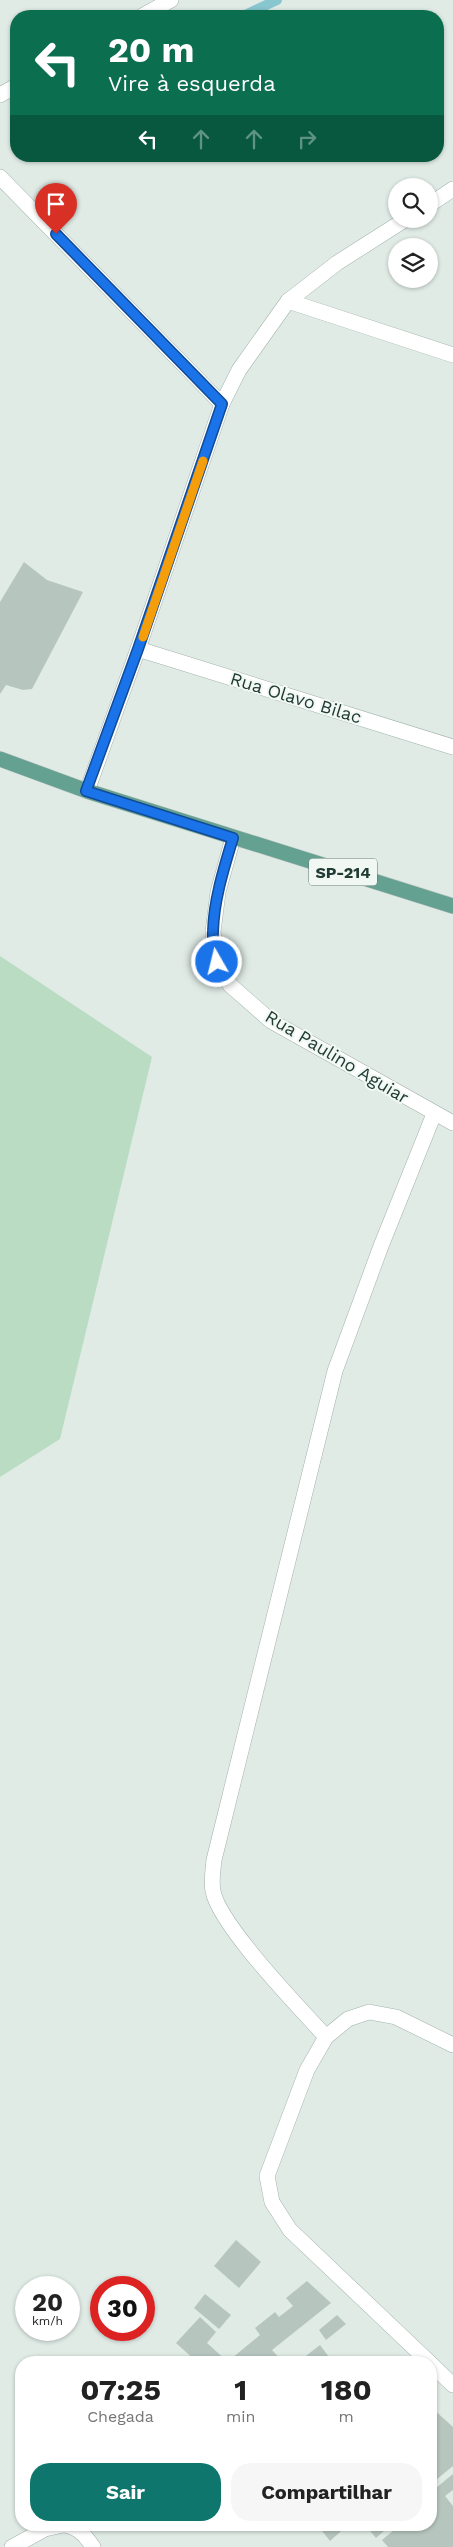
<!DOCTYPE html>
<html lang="pt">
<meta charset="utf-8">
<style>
:root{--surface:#fff;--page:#f6f6f6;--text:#222;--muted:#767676;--accent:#0f766e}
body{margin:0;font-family:"Work Sans",sans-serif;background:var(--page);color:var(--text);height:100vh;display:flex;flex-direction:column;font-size:19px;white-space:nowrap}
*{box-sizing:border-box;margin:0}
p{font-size:16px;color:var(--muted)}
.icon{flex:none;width:28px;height:28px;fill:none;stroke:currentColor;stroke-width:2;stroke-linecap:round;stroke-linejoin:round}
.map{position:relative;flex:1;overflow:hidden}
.side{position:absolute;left:15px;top:2356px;width:422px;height:175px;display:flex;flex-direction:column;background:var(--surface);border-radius:20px;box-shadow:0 1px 4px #0004}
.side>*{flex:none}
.top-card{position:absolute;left:10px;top:10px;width:434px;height:152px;border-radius:20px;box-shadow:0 1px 4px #0004;background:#0b6e4f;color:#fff;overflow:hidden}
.fabs{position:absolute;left:388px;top:178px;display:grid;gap:10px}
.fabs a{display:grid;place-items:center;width:50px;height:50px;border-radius:50%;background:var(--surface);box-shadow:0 1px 4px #0004;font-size:25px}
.speed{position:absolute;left:15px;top:2276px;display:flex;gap:10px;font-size:25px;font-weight:700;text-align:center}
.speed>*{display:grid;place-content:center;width:65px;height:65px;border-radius:50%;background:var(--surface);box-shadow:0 1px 4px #0004;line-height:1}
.speed small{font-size:12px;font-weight:400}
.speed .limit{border:8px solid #d22;background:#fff;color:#111}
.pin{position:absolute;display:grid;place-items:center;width:42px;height:42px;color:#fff;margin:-51px -21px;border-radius:50% 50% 50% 0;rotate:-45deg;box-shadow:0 0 5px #0007}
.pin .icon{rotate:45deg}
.me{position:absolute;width:55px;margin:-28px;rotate:352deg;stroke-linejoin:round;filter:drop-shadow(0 0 4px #0008)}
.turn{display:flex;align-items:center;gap:18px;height:105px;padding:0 15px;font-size:22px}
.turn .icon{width:65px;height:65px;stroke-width:2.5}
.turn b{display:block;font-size:35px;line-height:42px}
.lanes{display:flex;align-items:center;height:48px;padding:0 15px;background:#0003;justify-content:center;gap:25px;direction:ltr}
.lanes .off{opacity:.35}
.eta{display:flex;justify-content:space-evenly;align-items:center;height:85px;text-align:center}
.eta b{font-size:30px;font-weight:700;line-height:35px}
.primary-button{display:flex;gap:10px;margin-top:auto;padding:10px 15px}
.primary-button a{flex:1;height:58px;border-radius:20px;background:var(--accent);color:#fff;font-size:20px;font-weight:700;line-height:58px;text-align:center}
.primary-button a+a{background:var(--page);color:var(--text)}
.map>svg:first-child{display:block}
.green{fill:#b9dcc2}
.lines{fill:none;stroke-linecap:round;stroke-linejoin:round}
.stream{stroke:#88c6d0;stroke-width:10}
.building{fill:#b6c6bf}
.minor-casing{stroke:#a3b3ad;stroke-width:16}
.major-casing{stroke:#c1c8c6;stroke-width:16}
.minor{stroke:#fff;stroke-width:15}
.major{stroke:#65a191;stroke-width:15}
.route-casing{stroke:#114b97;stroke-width:12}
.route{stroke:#1a73e8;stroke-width:9}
.slow{stroke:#f59e0b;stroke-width:9}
.labels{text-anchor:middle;stroke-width:4;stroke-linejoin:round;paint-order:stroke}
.shield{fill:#f1f8f4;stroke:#5f746e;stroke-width:1}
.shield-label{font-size:16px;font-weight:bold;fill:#213c34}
.street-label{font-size:18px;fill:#213c34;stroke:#f1f8f4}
</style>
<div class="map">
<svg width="453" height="2547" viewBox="0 0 453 2547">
<rect width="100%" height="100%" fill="#e0ebe6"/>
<!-- green -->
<path class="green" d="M 0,956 L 152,1057 L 60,1439 L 0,1477 Z"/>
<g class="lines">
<!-- stream -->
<path class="stream" d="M 243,16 L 277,0"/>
</g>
<!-- building -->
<g class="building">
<path d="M 24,562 L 47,580 L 83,592 L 32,689 L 23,690 L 6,685 L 0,694 L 0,602 Z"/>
<path d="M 236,2240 L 261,2262 L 239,2288 L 214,2266 Z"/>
<path d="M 307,2281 L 331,2303 L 272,2350 L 283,2362 L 235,2362 L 232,2358 L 260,2335 L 255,2328 L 275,2312 L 279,2317 L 293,2306 L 286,2298 Z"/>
<path d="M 205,2294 L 231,2315 L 219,2329 L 194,2308 Z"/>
<path d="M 337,2315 L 346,2324 L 326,2340 L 319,2330 Z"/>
<path d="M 200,2317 L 216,2332 L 207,2343 L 227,2361 L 225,2362 L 197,2362 L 176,2343 Z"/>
<path d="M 320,2345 L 332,2361 L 298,2362 Z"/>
<path d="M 431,2407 L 453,2427 L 453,2466 L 431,2484 Z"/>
<path d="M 453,2474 L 453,2490 L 445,2496 L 453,2506 L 453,2547 L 388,2547 L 382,2540 L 400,2525 L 431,2525 L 431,2492 Z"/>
<path d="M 322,2525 L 348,2525 L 330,2541 L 319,2527 Z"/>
<path d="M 365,2525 L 391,2525 L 376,2538 Z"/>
</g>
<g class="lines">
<!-- minor casing -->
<g class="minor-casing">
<g id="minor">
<path d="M 142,16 L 171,0"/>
<path d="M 0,95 L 16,86"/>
<path d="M 0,177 L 222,404"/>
<path d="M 429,205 L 453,189"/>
<path d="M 288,301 L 453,355"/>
<path d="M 138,649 L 453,747"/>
<path d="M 87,791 L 138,649 L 222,404 L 239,370 L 288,301 L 337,263 L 406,219"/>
<path d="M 233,838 L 218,892 L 213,932 L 217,962 L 230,985 L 271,1021 L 453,1123"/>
<path d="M 326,2037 C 300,2008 219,1925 213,1891 C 211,1882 213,1870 214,1860 L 335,1371 L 381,1246 L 434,1114"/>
<path d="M 429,2362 L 290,2230 L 272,2202 L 267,2176 L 307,2070 L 326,2037 L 348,2019 L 369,2012 L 396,2017 L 453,2045"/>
<path d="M 431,2364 L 453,2385"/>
<path d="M 65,2525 C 79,2528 85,2535 93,2547"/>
<path d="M 12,2547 L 45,2529 L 63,2525"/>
</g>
</g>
<!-- major casing -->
<g class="major-casing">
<path id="major" d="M 0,759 L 87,791 L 453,906"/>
</g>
<!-- minor -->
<use href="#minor" class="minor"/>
<!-- major -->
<use href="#major" class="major"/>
</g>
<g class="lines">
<!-- route casing -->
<g class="route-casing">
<path id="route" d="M 56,234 L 222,404 L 138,649 L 86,791 L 233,838 C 224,868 214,899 213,931 C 212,941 215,952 217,962"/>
</g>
<!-- route -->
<use href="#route" class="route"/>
<!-- slow -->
<path class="slow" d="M 143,637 L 203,461"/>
</g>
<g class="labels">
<!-- shield labels -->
<rect class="shield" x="309" y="858.5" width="68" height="27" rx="4"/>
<g class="shield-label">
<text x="343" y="878">SP-214</text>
</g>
<!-- street labels -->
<g class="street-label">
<text transform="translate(296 698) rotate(17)" y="6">Rua Olavo Bilac</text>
<text transform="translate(337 1057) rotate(31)" y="6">Rua Paulino Aguiar</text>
</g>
</g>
</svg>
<div class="fabs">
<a><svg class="icon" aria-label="search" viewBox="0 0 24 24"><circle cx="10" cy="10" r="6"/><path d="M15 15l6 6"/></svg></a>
<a><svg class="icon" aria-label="layers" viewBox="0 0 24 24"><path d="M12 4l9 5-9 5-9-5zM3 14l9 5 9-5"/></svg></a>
</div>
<div class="speed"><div>20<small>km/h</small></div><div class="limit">30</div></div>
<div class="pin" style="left:56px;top:234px;background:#d93025"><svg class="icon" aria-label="arrive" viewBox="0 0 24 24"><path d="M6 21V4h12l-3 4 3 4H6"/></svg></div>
<svg class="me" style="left:217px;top:962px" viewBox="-20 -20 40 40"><circle r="17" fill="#1a73e8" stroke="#fff" stroke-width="3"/><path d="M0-11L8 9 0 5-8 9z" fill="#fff"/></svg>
<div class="top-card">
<div class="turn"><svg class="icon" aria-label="left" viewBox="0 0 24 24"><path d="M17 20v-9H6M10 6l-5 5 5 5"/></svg><div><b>20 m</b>Vire à esquerda</div></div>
<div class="lanes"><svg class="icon" aria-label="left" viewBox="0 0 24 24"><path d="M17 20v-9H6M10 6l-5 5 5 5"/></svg><svg class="icon off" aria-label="ahead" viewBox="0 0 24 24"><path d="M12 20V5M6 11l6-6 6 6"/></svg><svg class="icon off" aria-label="ahead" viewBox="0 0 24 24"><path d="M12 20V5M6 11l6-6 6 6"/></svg><svg class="icon off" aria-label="right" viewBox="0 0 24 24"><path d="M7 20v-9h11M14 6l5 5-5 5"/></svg></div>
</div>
<section class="side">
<div class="eta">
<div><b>07:25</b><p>Chegada</p></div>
<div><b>1</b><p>min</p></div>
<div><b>180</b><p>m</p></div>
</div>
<div class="primary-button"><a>Sair</a><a>Compartilhar</a></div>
</section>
</div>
